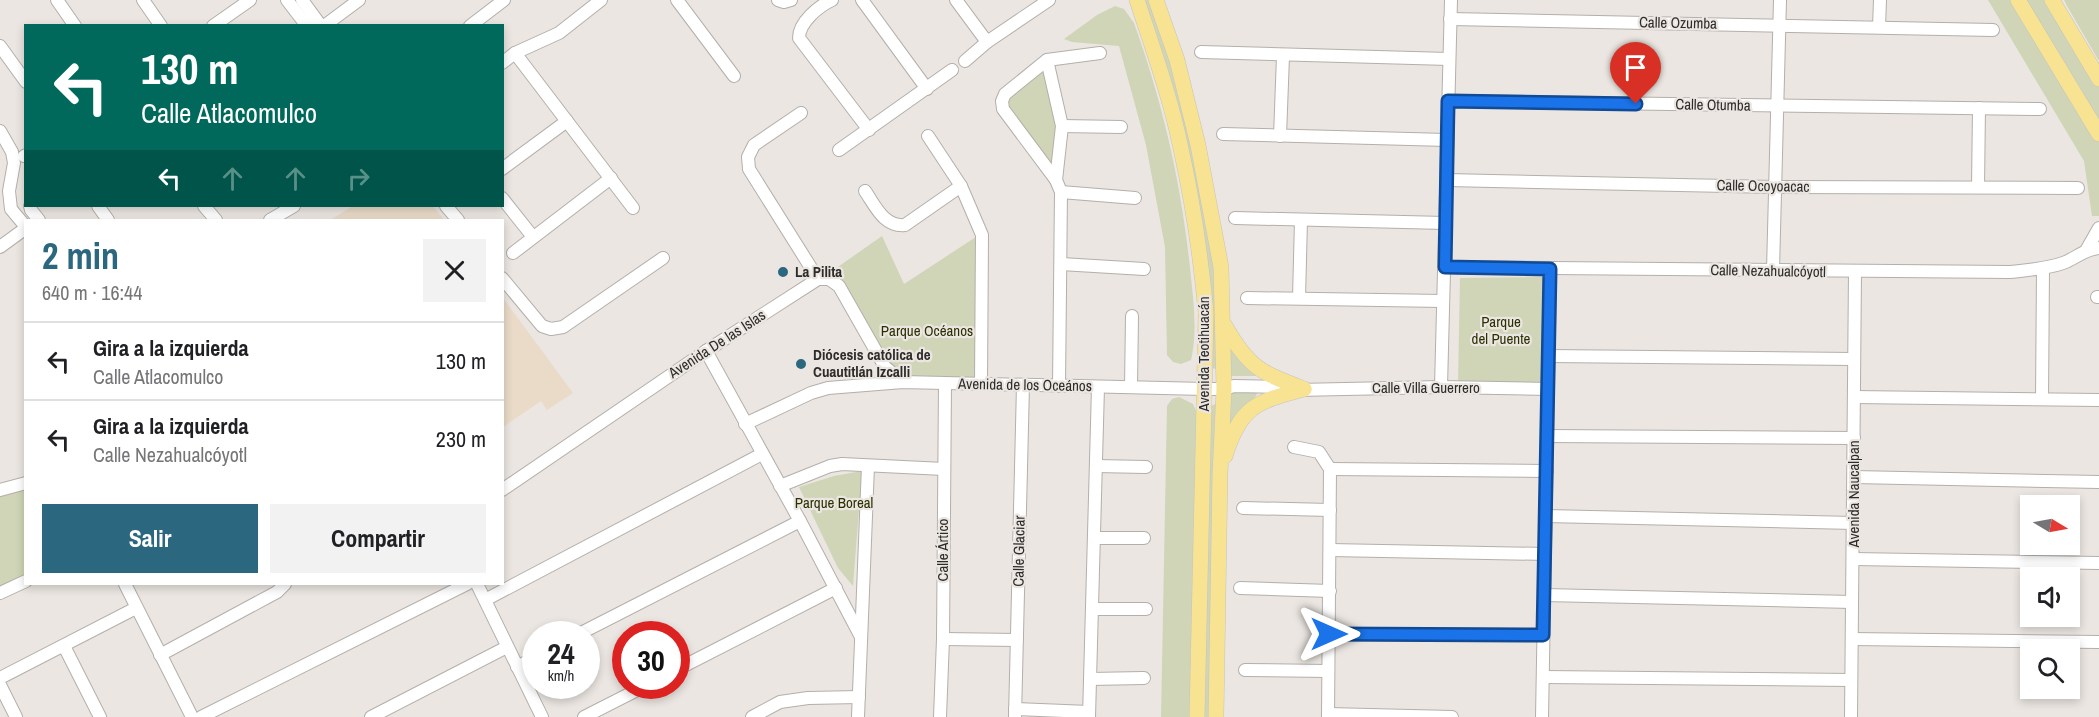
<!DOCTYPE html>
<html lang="es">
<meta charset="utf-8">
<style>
:root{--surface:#fff;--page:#f2f2f2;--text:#202124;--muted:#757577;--line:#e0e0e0;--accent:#2b677f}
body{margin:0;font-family:"Archivo Narrow",sans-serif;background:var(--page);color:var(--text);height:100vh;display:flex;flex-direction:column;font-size:22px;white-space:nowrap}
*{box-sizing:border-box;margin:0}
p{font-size:20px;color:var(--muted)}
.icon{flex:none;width:33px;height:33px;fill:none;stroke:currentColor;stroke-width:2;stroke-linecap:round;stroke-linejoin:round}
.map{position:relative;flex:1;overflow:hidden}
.drawer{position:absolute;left:24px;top:219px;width:480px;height:366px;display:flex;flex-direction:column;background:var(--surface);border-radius:0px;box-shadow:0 3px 9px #0003}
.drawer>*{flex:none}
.banner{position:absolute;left:24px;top:24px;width:480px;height:183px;border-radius:0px;box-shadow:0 3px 9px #0003;background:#00695c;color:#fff;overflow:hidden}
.needle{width:39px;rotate:100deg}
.controls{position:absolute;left:2020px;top:495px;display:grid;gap:12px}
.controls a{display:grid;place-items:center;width:60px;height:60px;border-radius:0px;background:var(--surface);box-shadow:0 3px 9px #0003;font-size:30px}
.speed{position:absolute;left:522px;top:621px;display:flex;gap:12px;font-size:30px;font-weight:700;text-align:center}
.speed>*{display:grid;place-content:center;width:78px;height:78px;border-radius:50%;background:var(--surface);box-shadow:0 3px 9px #0003;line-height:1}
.speed small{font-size:15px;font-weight:400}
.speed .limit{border:9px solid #d22;background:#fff;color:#111}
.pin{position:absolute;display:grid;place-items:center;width:51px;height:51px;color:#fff;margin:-62px -26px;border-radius:50% 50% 50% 0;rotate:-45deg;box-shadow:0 0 6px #0007}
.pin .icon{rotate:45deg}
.me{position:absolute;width:66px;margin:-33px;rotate:90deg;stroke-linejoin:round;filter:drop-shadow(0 0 4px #0008)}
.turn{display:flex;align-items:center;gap:21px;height:126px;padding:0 18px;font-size:27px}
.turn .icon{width:78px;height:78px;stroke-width:2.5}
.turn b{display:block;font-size:42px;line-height:51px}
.lanes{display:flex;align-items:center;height:57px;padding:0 18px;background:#0003;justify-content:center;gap:30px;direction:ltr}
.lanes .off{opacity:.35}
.round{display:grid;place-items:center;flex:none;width:63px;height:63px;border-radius:0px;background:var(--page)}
.head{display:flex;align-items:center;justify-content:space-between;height:102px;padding:0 18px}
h1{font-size:36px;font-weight:700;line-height:45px;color:var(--accent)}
.primary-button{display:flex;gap:12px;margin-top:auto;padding:12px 18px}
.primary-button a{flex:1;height:69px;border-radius:0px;background:var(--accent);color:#fff;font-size:24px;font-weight:700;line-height:69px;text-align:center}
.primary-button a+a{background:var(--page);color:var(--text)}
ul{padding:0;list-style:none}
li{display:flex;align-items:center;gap:18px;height:78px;padding:0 18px;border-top:2px solid var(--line)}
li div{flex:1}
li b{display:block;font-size:22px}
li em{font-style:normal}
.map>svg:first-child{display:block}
.education{fill:#e9dbc8}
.green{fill:#cfd5b6}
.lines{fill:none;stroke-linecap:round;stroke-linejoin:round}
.minor-casing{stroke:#b4afaa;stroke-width:14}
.major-casing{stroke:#c4c4c3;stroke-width:16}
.minor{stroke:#fff;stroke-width:12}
.major{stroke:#f8e392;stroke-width:15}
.route-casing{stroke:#114b97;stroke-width:15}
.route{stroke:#1a73e8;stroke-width:10}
.poi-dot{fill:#2b677f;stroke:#ebe6e1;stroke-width:2}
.labels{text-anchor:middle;stroke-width:4.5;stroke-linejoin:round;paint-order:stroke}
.street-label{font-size:15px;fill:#2e2c2a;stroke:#ebe6e1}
.poi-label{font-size:15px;font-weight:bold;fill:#2e2c2a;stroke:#ebe6e1;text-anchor:start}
.park-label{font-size:15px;fill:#2b3000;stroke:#ebe6e1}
</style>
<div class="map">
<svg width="2099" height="717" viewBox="0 0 2099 717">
<rect width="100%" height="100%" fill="#ebe6e1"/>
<!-- education -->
<g class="education">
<path d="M 353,206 L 433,206 L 444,220 L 330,220 Z"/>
<path d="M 503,298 L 573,393 L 547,410 L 541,401 L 503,427 Z"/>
</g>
<!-- green -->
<g class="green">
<path d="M 1139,0 L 1152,0 L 1191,127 L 1218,268 L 1218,369 L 1209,368 L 1203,250 Z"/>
<path d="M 1988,0 L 2014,0 L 2099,139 L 2099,216 L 2092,216 L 2084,161 Z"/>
<path d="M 2019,0 L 2050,0 L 2099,80 L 2099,132 Z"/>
<path d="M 2064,0 L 2099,0 L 2099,61 L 2067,6 Z"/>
<path d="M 1115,6 L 1124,9 L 1134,23 C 1163,104 1181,182 1190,268 C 1193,298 1198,331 1191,360 L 1181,364 L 1173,362 L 1167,355 L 1165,247 L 1146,145 L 1119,46 L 1072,42 L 1064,39 L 1097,15 Z"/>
<path d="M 1046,68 L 1058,128 L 1053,169 L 1003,109 L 1005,94 Z"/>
<path d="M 979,235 L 979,385 L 892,383 L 825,276 L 882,236 L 904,284 Z"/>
<path d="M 1544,277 L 1541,383 L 1458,384 L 1460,278 Z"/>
<path d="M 1230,345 L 1243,363 L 1258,376 L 1228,376 Z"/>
<path d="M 1231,393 L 1257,393 L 1256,396 L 1224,433 Z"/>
<path d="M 1179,397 L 1193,404 L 1198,415 L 1194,717 L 1161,717 L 1167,406 L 1172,399 Z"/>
<path d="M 1215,404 L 1217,405 L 1214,717 L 1198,717 L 1210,407 Z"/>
<path d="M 862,471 L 853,586 L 838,568 L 799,487 L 834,476 Z"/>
<path d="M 25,485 L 25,580 L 0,592 L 0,491 Z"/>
</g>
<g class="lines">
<!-- minor casing -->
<g class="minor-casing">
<g id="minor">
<path d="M 57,0 L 75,26"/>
<path d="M 143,0 L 161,26"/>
<path d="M 287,0 L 307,26"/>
<path d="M 302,0 L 321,26"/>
<path d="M 677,0 L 734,76"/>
<path d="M 778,0 L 784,2 L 791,0"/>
<path d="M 832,0 C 819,6 799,22 799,38 L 869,130"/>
<path d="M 862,0 L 927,89"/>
<path d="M 956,0 L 987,42 L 1049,0"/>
<path d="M 1450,19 L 1993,30"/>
<path d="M 213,26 L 250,0"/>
<path d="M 324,26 L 359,0"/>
<path d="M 470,26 L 504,0"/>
<path d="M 1879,27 L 1880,0"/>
<path d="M 0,46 L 26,82"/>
<path d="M 1201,52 L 1449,59"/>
<path d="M 515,53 L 633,208"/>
<path d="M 1047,60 L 1062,126 L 1056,180 L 1061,192 L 1059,386"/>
<path d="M 965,61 L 987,42"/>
<path d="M 502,63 L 515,53 L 559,33 L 601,0"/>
<path d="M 1448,101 L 2040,109"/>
<path d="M 801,113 L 754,145 L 748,157 L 749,169 L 818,279"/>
<path d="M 1062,126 L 1121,127"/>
<path d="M 0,131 L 12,152 L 14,163 L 9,191 L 11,209 L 26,227"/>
<path d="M 1223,134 L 1447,140"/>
<path d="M 928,136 L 961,186 L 982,235 L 981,384"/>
<path d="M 1280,136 L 1283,56"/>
<path d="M 839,150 L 952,70"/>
<path d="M 24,156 L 26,155"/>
<path d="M 502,169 L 567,121"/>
<path d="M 1056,180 L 1003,109 L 1002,101 L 1005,94 L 1047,60 L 1100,53"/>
<path d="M 1447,180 L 1775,187 L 2078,188"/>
<path d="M 1978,187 L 1979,108"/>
<path d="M 865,191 C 876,207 884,227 905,225 L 961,186"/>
<path d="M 1061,192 L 1135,198"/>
<path d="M 502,198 L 533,237"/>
<path d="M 30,206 L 31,210 L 39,220"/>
<path d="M 98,206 L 108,220"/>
<path d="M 204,206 L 216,220"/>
<path d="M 446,206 L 458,220"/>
<path d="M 1235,218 L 1445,223"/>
<path d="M 270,220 L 294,206"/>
<path d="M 0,247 L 26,228"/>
<path d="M 2087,249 L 2099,228"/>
<path d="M 513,253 L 611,178"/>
<path d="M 1061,264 L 1144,269"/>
<path d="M 1445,267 L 2010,272 C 2029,270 2046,269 2063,263 C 2077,258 2084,249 2099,248"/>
<path d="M 1773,270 L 1780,0"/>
<path d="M 502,278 L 542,326 L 551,329 L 563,327 L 663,258"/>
<path d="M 2097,297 L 2099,297"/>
<path d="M 1247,298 L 1443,301"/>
<path d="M 1299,298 L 1301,220"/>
<path d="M 706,351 L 800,521 L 861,637"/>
<path d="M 1549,356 L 1854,359"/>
<path d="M 1131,387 L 1132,316"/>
<path d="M 1441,387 L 1451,0"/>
<path d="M 1297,390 L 1441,387 L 1548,389"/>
<path d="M 1854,397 L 2099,400"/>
<path d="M 2042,399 L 2043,269"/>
<path d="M 745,424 L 811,393 L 828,388 L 903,382 L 1205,389 L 1224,389 L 1234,386 L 1294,387"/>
<path d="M 1547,436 L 1854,438"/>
<path d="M 1294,447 L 1319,452 L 1330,469"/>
<path d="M 1096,466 L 1146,467"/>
<path d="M 1330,469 L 1547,471"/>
<path d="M 1854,477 L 2099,482"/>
<path d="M 780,486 L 830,466 L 842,464 L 944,469"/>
<path d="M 0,490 L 26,483"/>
<path d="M 502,490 L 706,351 L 818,279 L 829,279 L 839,286 L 885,367 L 903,382"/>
<path d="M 1243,508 L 1330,510"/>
<path d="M 1546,516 L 1854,523"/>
<path d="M 1094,538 L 1144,538"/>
<path d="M 1330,550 L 1545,554"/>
<path d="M 1853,559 L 2099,563"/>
<path d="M 125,584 L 192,717"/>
<path d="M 477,584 L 542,717"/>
<path d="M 1240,588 L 1330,591"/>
<path d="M 0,593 L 26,581"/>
<path d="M 1544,595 L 1852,602"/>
<path d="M 485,600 L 762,454"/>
<path d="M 1092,609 L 1146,609"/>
<path d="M 579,634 L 800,521"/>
<path d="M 1329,634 L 1543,635"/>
<path d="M 943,639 L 1017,640"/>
<path d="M 1852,639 L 2099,642"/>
<path d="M 64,646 L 100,717"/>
<path d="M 160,655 L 277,592 L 285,584"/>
<path d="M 517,667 L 536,657"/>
<path d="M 676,670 L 836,588"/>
<path d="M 1245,670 L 1328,671"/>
<path d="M 1543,677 L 1851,680"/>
<path d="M 0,678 L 136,608"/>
<path d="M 1090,679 L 1144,678"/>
<path d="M 0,685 L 16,717"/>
<path d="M 1015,709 L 1089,712"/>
<path d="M 1328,714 L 1452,717"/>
<path d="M 201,717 L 467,584"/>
<path d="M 371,717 L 507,647"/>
<path d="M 584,717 L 645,686"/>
<path d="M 752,717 L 780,702 L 808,698 L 859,697"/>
<path d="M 858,717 L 868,466"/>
<path d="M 940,717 L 943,639 L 945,384"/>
<path d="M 1015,717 L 1023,385"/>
<path d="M 1089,717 L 1098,387"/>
<path d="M 1328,717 L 1330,469"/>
<path d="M 1542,717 L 1550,269"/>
<path d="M 1851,717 L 1855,272"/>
</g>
</g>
<!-- major casing -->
<g class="major-casing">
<g id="major">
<path d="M 1137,0 C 1153,49 1171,99 1181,149 C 1193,203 1201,258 1206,313 L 1197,717"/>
<path d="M 1156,0 L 1177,60 L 1198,145 L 1221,267 L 1224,389 L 1220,474 L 1216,717"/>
<path d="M 2018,0 L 2099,134"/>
<path d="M 2052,0 L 2099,79"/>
<path d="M 1225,326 C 1249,368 1260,372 1304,389"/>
<path d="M 1225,456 C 1241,405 1257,402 1304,389"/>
</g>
</g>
<!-- minor -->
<use href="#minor" class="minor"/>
<!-- major -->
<use href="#major" class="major"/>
</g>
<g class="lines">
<!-- route casing -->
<g class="route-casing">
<path id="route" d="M 1329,634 L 1543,635 L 1550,269 L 1445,267 L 1448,101 L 1636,104"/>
</g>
<!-- route -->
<use href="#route" class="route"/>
</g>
<!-- markers -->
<g class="poi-dot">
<circle cx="783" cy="272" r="6"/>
<circle cx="801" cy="364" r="6"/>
</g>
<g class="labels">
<!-- street labels -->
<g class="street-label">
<text transform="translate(1678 23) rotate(1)" y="5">Calle Ozumba</text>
<text transform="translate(1713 105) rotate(1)" y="5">Calle Otumba</text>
<text transform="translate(1763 186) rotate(1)" y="5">Calle Ocoyoacac</text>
<text transform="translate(1768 271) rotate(1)" y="5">Calle Nezahualcóyotl</text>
<text transform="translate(717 344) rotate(-33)" y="5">Avenida De las Islas</text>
<text transform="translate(1204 354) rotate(-90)" y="5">Avenida Teotihuacán</text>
<text transform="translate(1025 385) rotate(1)" y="5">Avenida de los Oceános</text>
<text x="1426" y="393">Calle Villa Guerrero</text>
<text transform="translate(1854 494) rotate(-90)" y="5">Avenida Naucalpan</text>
<text transform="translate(943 550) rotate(-90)" y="5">Calle Ártico</text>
<text transform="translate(1019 551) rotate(-89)" y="5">Calle Glaciar</text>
</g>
<!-- poi labels -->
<g class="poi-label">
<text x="795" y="277">La Pilita</text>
<text x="813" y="360">Diócesis católica de<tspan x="813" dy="17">Cuautitlán Izcalli</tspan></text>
</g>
<!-- park labels -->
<g class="park-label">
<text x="1501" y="327">Parque<tspan x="1501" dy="17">del Puente</tspan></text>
<text x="927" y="336">Parque Océanos</text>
<text x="834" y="508">Parque Boreal</text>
</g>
</g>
</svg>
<div class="controls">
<a><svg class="needle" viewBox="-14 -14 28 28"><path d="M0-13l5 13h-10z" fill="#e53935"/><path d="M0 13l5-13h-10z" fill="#757577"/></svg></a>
<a><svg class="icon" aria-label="sound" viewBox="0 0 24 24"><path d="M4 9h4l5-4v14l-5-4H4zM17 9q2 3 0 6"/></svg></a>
<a><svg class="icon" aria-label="search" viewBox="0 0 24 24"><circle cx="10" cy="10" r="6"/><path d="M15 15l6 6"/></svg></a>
</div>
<div class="speed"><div>24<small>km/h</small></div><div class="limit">30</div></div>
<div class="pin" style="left:1636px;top:104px;background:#d93025"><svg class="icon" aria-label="arrive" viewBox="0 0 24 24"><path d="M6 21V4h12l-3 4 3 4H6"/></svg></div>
<svg class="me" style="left:1329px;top:634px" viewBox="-20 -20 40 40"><path d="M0-17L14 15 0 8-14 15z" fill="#1a73e8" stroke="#fff" stroke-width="4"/></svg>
<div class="banner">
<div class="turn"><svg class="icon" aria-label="left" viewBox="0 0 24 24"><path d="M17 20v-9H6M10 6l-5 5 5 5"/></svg><div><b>130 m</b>Calle Atlacomulco</div></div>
<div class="lanes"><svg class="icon" aria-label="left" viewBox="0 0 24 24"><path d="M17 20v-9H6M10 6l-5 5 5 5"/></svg><svg class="icon off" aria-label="ahead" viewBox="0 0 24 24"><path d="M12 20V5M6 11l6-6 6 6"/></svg><svg class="icon off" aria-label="ahead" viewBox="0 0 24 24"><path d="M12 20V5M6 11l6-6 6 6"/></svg><svg class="icon off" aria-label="right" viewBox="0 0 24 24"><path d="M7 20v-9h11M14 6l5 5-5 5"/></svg></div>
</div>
<section class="drawer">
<div class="head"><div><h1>2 min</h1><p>640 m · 16:44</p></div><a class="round"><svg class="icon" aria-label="close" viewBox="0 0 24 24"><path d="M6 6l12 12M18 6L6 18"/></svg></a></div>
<ul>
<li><svg class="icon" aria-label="left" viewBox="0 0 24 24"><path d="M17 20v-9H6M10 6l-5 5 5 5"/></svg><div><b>Gira a la izquierda</b><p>Calle Atlacomulco</p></div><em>130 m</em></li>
<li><svg class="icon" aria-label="left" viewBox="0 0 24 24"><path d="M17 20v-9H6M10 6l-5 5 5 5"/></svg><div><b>Gira a la izquierda</b><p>Calle Nezahualcóyotl</p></div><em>230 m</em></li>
</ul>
<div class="primary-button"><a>Salir</a><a>Compartir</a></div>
</section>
</div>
